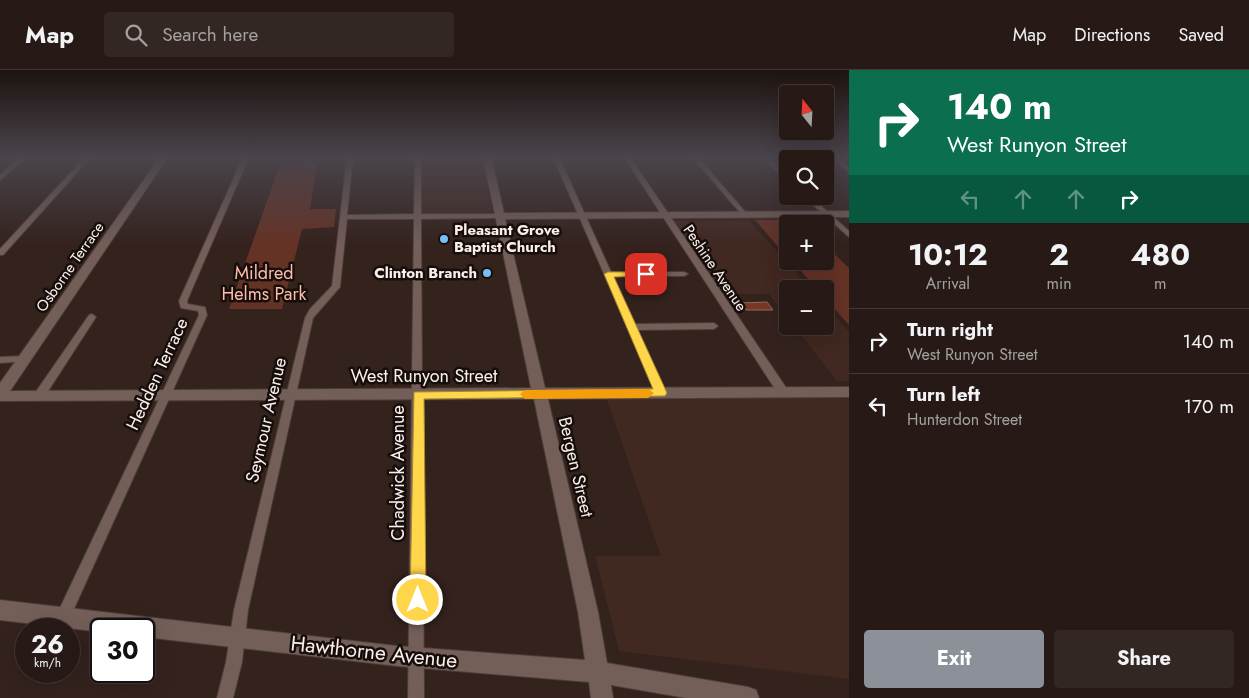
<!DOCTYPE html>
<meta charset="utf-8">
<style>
:root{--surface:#271a16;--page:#332723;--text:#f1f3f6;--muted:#a4a1a1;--line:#433835;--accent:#8c9099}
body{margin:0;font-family:Jost,sans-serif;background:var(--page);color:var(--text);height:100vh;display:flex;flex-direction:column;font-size:19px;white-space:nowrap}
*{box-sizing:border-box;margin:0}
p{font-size:16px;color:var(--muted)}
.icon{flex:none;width:28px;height:28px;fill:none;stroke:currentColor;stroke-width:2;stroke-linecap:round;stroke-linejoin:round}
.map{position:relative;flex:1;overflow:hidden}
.drawer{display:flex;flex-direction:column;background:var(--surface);width:400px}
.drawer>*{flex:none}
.hud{background:#0b6e4f;color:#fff;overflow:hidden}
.needle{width:32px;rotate:342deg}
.fabs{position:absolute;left:779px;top:15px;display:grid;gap:10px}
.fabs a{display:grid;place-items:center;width:55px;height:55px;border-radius:5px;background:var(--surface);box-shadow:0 5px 20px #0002,0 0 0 1px var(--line);font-size:25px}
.speed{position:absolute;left:15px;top:548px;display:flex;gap:10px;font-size:25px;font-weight:700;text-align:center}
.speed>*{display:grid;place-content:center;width:65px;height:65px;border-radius:50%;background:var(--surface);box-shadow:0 5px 20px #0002,0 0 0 1px var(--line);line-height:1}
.speed small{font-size:12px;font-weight:400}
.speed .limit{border:2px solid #111;border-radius:8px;background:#fff;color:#111}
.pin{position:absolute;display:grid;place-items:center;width:42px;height:42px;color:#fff;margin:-21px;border-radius:10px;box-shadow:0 2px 8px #0006}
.me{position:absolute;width:55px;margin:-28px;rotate:0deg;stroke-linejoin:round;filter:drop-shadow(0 0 4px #0008)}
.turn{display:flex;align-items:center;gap:18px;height:105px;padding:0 15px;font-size:22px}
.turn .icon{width:65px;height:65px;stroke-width:2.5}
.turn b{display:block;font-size:35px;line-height:42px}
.lanes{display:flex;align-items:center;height:48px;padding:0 15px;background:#0003;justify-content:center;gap:25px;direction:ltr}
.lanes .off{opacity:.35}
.eta{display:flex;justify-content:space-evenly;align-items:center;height:85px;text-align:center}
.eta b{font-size:30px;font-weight:700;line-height:35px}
.primary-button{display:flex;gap:10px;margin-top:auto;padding:10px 15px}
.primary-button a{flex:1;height:58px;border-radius:5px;background:var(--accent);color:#fff;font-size:20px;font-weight:700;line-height:58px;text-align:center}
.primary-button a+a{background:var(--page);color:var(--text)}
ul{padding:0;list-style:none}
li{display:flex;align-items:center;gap:15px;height:65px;padding:0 15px;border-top:1px solid var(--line)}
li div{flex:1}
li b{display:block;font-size:19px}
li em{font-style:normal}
header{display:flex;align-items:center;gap:30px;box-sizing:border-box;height:70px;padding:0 25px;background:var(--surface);border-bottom:1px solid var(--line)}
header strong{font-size:24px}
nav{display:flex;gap:28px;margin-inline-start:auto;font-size:18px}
.search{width:350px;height:45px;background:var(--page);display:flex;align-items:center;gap:12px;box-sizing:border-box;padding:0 18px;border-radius:5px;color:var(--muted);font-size:19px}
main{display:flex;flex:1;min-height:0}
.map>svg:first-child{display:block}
.built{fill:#412821}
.green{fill:#653226}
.building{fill:#7c3624;stroke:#846d67}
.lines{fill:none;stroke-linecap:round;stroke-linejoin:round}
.street-casing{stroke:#4c3d39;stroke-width:2}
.secondary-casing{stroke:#4c3d39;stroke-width:2}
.street{fill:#745e58;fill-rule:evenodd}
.secondary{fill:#745e58;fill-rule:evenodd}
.route{fill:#ffd54a;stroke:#a68a30}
.slow{fill:#f59e0b}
.poi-dot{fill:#76c0f7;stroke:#160e0b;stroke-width:2}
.labels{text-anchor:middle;stroke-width:5;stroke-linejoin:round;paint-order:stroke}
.far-poi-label{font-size:15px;font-weight:bold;fill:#fcefeb;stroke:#160e0b;text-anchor:start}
.far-street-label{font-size:15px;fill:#fcefeb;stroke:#160e0b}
.park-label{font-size:18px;fill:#fdbcaa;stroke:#160e0b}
.street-label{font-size:18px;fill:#fcefeb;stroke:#160e0b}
.near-street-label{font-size:21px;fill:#fcefeb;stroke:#160e0b}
</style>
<header>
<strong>Map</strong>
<div class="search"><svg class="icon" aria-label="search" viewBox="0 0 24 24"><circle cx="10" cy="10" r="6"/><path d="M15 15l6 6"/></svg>Search here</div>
<nav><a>Map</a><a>Directions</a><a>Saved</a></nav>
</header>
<main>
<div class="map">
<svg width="849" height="628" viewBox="0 0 849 628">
<rect width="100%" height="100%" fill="#34221d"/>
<!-- built -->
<g class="built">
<path d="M 282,87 L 321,87 L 320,92 L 281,94 Z"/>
<path d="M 422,92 L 485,92 L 492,144 L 421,143 Z"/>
<path d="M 749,150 L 811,219 L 788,219 L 787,248 L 769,224 L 723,224 L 673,151 Z"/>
<path d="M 825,235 L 849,262 L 849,311 L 837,311 L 794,256 L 825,256 Z"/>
<path d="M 606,327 L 849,328 L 849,609 L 619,581 L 595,486 L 661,486 Z"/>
</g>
<!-- green -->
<g class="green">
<path d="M 317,93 L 310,139 L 336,139 L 334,157 L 302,159 L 282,239 L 229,239 L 280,94 Z"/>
<path d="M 755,150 L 800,150 L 804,154 L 788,154 L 787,187 Z"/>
<path d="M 825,175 L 849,198 L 849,255 L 825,228 L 825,219 L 817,219 L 792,191 L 825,191 Z"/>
</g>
<!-- building -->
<path class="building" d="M 767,232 L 773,240 L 746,240 L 740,233 Z"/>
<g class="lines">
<!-- street casing -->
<g class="street-casing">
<g id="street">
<path d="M 20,87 L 27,87 L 0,110 L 0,105 Z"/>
<path d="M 85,87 L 91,87 L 3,185 L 0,185 L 0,179 Z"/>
<path d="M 243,87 L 249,87 L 187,231 L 188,234 L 205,237 L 207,245 L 68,552 L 63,554 L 58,552 L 56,547 L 58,542 L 199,245 L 198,241 L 181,238 L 179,231 Z"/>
<path d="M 347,87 L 353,87 L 347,145 L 414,144 L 415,87 L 421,87 L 421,144 L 500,144 L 503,146 L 500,148 L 421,149 L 424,628 L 408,628 L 414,149 L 347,149 L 340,217 L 313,248 L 248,540 L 242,592 L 233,628 L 217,628 L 226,592 L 234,540 L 305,248 L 310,239 L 332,216 Z"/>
<path d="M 553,87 L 559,87 L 611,202 L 684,202 L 688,204 L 684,206 L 613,206 L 635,254 L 714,253 L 718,256 L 714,259 L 637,260 L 666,323 L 665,326 L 657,326 L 656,323 Z"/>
<path d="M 624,87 L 630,87 L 787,319 L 788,322 L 787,325 L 779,325 Z"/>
<path d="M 692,87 L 698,87 L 747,144 L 747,146 L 743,146 Z"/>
<path d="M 760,87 L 767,87 L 788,105 L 788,111 Z"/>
<path d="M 829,87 L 836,87 L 849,97 L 849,102 Z"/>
<path d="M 803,126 L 810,126 L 849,161 L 849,167 Z"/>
<path d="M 92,244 L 96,247 L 43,329 L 35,329 L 34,326 L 35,323 L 89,245 Z"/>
<path d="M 24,286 L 29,289 L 27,291 L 0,293 L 0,287 Z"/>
</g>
</g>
<!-- secondary casing -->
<g class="secondary-casing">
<path id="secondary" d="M 160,87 L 168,87 L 10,321 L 531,318 L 483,87 L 491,87 L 504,143 L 849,141 L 849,147 L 505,149 L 545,318 L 849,317 L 849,327 L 548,329 L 598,542 L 607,593 L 748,617 L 756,620 L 759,628 L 686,628 L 611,615 L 613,628 L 591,628 L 589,612 L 397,596 L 144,567 L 144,559 L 101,559 L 101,562 L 0,550 L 0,530 L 397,576 L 585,590 L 578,542 L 534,329 L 0,331 L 0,313 Z"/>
</g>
<!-- street -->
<use href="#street" class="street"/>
<!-- secondary -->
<use href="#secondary" class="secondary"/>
</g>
<!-- sky -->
<linearGradient id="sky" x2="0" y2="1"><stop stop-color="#1d1310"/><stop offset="0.5" stop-color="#4a444c"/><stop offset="1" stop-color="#4a444c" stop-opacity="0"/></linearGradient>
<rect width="849" height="175" fill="url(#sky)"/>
<!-- route -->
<path class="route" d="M 646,202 L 649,202 L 649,206 L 614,207 L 667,323 L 665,326 L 424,329 L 426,530 L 423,536 L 418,538 L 412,536 L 410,530 L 414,322 L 653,319 L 604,204 L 608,202 Z"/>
<!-- slow -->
<path class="slow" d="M 648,319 L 654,323 L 648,328 L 525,329 L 520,324 L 525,320 Z"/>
<!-- markers -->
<g class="poi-dot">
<circle cx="444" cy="169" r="5"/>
<circle cx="487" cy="203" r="5"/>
</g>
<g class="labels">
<!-- far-poi labels -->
<g class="far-poi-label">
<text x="454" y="165">Pleasant Grove<tspan x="454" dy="17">Baptist Church</tspan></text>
<text x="477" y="208" text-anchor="end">Clinton Branch</text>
</g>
<!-- far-street labels -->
<g class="far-street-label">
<text transform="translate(70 197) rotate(-55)" y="5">Osborne Terrace</text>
<text transform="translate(715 198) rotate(56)" y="5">Peshine Avenue</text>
</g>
<!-- park labels -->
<g class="park-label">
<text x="264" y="209">Mildred<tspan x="264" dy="21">Helms Park</tspan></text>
</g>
<!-- street labels -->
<g class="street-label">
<text transform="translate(157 304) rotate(-65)" y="6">Hedden Terrace</text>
<text x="424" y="312">West Runyon Street</text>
<text transform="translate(266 350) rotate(-77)" y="6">Seymour Avenue</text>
<text transform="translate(576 397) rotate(77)" y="6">Bergen Street</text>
<text transform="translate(398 403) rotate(-90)" y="6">Chadwick Avenue</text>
</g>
<!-- near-street labels -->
<g class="near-street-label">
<text transform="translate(374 582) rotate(6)" y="7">Hawthorne Avenue</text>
</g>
</g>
</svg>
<div class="fabs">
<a><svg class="needle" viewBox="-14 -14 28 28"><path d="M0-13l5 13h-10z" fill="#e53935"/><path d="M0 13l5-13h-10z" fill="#a4a1a1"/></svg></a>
<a><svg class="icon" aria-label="search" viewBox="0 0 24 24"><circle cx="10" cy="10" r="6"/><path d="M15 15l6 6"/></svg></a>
<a>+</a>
<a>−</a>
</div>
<div class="speed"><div>26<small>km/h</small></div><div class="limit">30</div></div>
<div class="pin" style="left:646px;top:204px;background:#d93025"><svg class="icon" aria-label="arrive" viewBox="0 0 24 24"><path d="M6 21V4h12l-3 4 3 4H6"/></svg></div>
<svg class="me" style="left:418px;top:530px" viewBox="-20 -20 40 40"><circle r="17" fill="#ffd54a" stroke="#fff" stroke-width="3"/><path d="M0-11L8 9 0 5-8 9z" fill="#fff"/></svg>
</div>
<section class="drawer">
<div class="hud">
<div class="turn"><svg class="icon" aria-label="right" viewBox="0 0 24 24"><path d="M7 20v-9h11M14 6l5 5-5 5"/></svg><div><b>140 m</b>West Runyon Street</div></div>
<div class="lanes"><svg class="icon off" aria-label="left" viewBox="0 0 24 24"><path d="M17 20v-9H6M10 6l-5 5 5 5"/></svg><svg class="icon off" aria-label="ahead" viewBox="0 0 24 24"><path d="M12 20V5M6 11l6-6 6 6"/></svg><svg class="icon off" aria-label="ahead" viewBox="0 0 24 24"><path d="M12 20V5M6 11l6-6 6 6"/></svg><svg class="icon" aria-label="right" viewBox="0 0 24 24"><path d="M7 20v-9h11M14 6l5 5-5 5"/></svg></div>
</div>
<div class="eta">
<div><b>10:12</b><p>Arrival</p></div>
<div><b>2</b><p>min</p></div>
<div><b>480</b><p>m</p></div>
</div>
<ul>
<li><svg class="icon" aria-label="right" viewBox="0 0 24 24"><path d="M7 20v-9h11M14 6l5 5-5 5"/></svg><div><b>Turn right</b><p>West Runyon Street</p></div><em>140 m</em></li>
<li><svg class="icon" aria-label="left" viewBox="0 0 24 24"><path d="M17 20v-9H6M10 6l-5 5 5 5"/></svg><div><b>Turn left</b><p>Hunterdon Street</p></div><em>170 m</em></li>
</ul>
<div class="primary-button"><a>Exit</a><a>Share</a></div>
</section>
</main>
